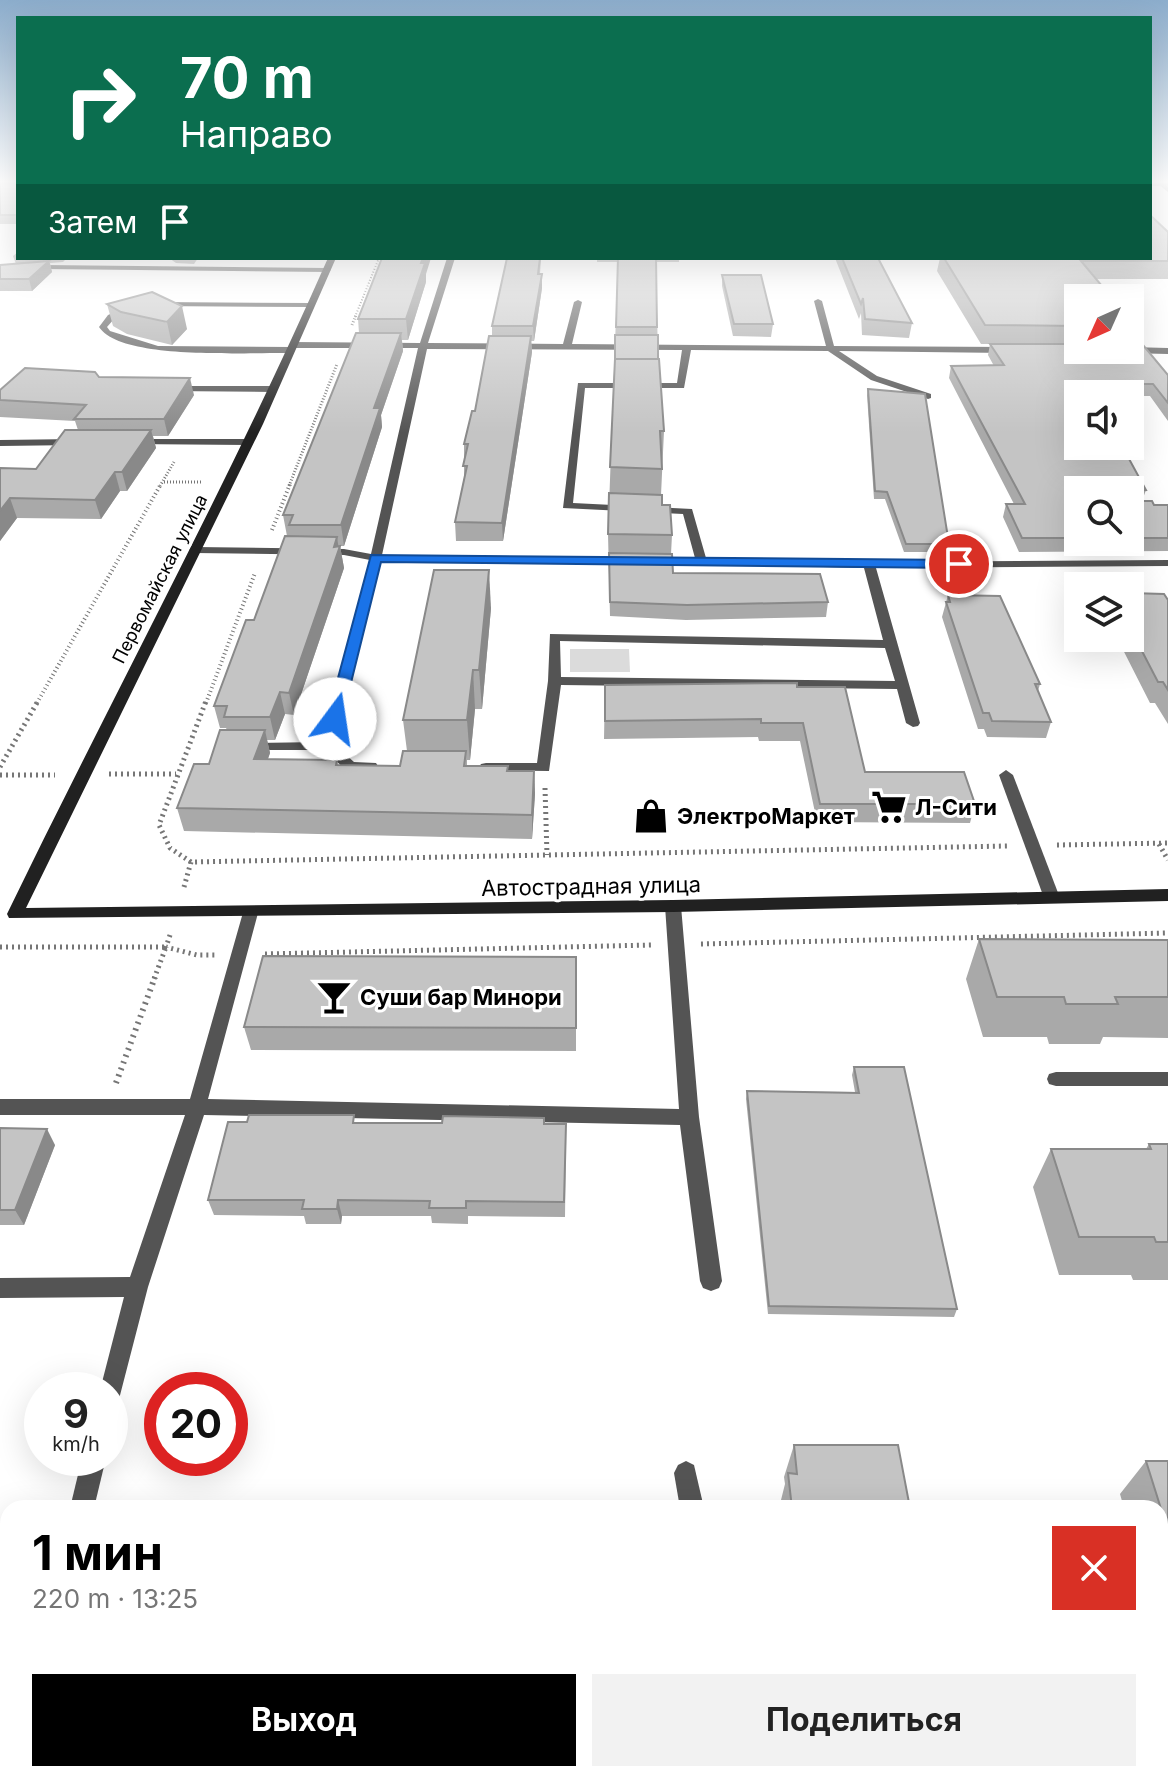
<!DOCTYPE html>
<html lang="ru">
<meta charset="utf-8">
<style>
:root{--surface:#fff;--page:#f2f2f2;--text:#222;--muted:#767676;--accent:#000}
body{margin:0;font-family:Inter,sans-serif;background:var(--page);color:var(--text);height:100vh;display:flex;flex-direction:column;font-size:30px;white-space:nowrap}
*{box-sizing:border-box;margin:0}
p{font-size:26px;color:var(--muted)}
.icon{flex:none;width:44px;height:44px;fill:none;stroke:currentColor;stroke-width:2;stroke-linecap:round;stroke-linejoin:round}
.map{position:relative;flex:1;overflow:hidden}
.side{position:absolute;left:0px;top:1500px;width:1168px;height:282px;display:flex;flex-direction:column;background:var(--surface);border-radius:24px 24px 0 0;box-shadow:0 8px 32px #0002}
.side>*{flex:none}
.guide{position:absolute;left:16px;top:16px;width:1136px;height:244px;border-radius:0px;box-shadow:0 8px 32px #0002;background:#0b6e4f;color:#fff;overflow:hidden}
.needle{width:52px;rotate:225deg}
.fabs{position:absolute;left:1064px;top:284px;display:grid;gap:16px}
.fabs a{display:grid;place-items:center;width:80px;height:80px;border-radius:0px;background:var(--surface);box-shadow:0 8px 32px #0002;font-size:40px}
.speed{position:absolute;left:24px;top:1372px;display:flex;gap:16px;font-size:40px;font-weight:700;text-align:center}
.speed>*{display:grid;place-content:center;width:104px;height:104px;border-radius:50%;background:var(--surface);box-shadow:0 8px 32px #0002;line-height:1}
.speed small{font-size:20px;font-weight:400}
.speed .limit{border:12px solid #d22;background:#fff;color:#111}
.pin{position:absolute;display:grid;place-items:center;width:68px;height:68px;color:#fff;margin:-34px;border:4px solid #fff;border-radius:50%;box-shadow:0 2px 8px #0007}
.me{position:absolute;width:88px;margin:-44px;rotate:14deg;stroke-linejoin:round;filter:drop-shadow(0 0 6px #0008)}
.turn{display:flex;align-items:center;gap:28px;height:168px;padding:0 32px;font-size:36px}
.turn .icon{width:104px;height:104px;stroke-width:2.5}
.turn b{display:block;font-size:56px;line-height:68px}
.then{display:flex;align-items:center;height:76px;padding:0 32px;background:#0003;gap:16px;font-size:30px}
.round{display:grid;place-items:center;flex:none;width:84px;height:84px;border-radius:0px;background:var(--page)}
.head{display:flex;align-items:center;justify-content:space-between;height:136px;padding:0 32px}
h1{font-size:48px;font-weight:700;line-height:60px;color:var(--accent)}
.button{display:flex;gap:16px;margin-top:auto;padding:16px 32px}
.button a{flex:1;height:92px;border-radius:0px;background:var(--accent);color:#fff;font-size:32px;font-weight:700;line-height:92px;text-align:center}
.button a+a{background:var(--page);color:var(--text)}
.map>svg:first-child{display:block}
.green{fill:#dbdbdb}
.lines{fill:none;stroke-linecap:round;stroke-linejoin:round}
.path-far4{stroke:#767676;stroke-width:2;stroke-dasharray:1 2;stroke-linecap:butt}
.path-far3{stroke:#767676;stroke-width:3;stroke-dasharray:1 2;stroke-linecap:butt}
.path-far2{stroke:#767676;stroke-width:4;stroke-dasharray:1 3;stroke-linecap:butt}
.path-far1{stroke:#767676;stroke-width:5;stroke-dasharray:2 4;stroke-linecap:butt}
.path{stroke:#767676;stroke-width:6;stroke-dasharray:2 5;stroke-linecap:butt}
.service{fill:#545454;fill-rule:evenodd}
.minor{fill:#545454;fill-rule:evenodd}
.secondary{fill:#212121;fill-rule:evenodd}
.wall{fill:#a9a9a9;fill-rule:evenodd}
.shaded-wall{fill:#898989}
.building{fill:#c4c4c4;stroke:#898989;stroke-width:2}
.route{fill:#1a73e8;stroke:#114b97;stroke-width:2}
.labels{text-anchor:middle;stroke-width:6;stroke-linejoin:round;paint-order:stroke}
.far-street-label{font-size:18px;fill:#000;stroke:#fff}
.poi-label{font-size:22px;font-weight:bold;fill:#000;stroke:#fff;text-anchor:start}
.street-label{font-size:22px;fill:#000;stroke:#fff}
</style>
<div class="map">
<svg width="1168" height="1781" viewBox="0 0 1168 1781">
<rect width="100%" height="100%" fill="#fff"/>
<!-- green -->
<path class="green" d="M 570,649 L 629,649 L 630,672 L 570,672 Z"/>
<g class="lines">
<!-- path-far4 -->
<path class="path-far4" d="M 355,317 L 379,258"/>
<!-- path-far3 -->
<g class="path-far3">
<path d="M 352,325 L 356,315"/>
<path d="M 164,482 L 202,482"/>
<path d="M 160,486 L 174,462"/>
<path d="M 289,486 L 337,364"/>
</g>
<!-- path-far2 -->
<g class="path-far2">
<path d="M 272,530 L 290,484"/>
<path d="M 37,703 L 161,484"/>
<path d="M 206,703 L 255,573"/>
</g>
<!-- path-far1 -->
<g class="path-far1">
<path d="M 0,767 L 38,701"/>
<path d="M 109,774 L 176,774"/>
<path d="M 0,775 L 55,775"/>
<path d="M 545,788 L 547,855"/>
<path d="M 1159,844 L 1168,860"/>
<path d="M 1057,845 L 1168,843"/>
<path d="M 191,862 L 170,848 L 159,825 L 206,701"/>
<path d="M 184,887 L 191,862 L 1007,846"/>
<path d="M 170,935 L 166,947 L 197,955 L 215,955"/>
<path d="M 701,944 L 1168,933"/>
<path d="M 0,947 L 166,947 L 154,979"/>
<path d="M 265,954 L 651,945"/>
</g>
<!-- path -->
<path class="path" d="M 116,1083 L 155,977"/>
<!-- service -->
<g class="service">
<path d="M 1164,183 L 1168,187 L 1168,192 L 1158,184 Z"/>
<path d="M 447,258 L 455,258 L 428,343 L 563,344 L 574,302 L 578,300 L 582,302 L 572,344 L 826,346 L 814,301 L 818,299 L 822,301 L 834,346 L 1007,347 L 1011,350 L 1007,353 L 839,351 L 877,376 L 931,394 L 931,398 L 928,399 L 871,380 L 828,351 L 691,350 L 684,388 L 585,388 L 573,503 L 692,509 L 706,558 L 869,562 L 1168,560 L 1168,566 L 876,568 L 920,723 L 918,726 L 913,727 L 906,723 L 897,689 L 561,685 L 549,771 L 481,770 L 479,767 L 481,764 L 486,763 L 537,763 L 548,681 L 550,634 L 883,640 L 864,568 L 652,563 L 646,560 L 648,558 L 695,558 L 683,514 L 563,508 L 578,383 L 677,383 L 682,350 L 427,349 L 382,555 L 629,557 L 635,560 L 629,563 L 381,561 L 335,745 L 354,762 L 376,763 L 378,766 L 376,769 L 345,769 L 324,750 L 243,750 L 241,747 L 248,743 L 322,742 L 370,560 L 344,555 L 195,553 L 189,550 L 195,547 L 344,549 L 371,554 L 418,348 L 293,348 L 289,345 L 293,342 L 420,343 ZM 560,641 L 885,648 L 895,681 L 561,677 Z"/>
<path d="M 43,265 L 327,268 L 331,270 L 327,272 L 43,269 L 0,274 L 0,270 Z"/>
<path d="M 156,302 L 311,303 L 315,305 L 311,307 L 153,306 Z"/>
<path d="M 129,306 L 132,310 L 114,319 L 107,327 L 110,331 L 158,346 L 291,347 L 295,350 L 291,353 C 251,352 121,361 99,327 L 108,315 Z"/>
<path d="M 1130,347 L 1168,348 L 1168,354 L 1127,353 L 1123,350 L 1130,350 Z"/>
<path d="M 170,386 L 272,386 L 277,389 L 272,392 L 167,391 L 165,389 Z"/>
<path d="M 133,439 L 247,439 L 252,442 L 247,445 L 129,444 L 128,442 Z"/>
<path d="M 0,440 L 77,439 L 82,442 L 77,445 L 0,446 Z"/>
<path d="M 1006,770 L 1013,775 L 1060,898 L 1058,902 L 1046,902 L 1044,898 L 999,775 Z"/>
<path d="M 673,900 L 681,906 L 699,1117 L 722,1281 L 719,1288 L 711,1291 L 703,1288 L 700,1281 L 680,1125 L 204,1115 L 148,1287 L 118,1403 L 110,1406 L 110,1390 L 100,1390 L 124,1297 L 0,1298 L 0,1278 L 130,1277 L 185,1115 L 0,1115 L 0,1099 L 190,1099 L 244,909 L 256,909 L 258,913 L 208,1099 L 679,1109 L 665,906 Z"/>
<path d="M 1056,1072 L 1168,1072 L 1168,1086 L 1056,1086 L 1049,1084 L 1047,1079 L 1049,1074 Z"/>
<path d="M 82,1458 L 106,1458 L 94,1508 L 70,1508 Z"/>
<path d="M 686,1461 L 694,1465 L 704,1508 L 680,1508 L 674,1473 L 678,1465 Z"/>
<path d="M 8,1762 L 8,1774 L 27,1774 L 25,1781 L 0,1781 L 3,1764 Z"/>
<rect x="716" y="1774" width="28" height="7"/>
</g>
<!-- minor -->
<rect class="minor" x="1150" y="183" width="18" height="3"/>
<!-- secondary -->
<path class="secondary" d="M 328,258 L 336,258 L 263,424 L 26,908 L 673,900 L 1168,889 L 1168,901 L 673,912 L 9,918 L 7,914 C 113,695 230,481 328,258 Z"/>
</g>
<!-- wall -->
<g class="wall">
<rect x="0" y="183" width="18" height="41"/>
<path d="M 1168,232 L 1168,279 L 1096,279 L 1078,298 L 1078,350 L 1130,350 L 1130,319 L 1137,326 L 1131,345 L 1168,375 L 1168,421 L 1150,396 L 1130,396 L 1130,394 L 1078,394 L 1146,490 L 1142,501 L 1154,505 L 1168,505 L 1168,551 L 1019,552 L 1003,517 L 1006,504 L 1014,504 L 949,378 L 951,366 L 994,366 L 988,355 L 990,344 L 981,344 L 937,271 L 940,258 L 1150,258 ZM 1078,490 L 1130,490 L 1130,542 L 1078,542 Z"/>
<path d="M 18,252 L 18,258 L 67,258 L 63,262 L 50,263 L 52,272 L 32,291 L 0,291 L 0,265 L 16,264 L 13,256 Z"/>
<path d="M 169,258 L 198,258 L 194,264 L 176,263 Z"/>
<path d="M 507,258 L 541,258 L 540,274 L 542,274 L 542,288 L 534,341 L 531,341 L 532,352 L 503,541 L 456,541 L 455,522 L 464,478 L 464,444 L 475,411 L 492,336 L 492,326 Z"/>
<path d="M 597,258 L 679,258 L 679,262 L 656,262 L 658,359 L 664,431 L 661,495 L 662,505 L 672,535 L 671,554 L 673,573 L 828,602 L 826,617 L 686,620 L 610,616 L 608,534 L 618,262 L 597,262 Z"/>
<path d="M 835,258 L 878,258 L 912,323 L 909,338 L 862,335 L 861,313 L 859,319 Z"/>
<path d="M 426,274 L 426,282 L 408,340 L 402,340 L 403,351 L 381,415 L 382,427 L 344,546 L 338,546 L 340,546 L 344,568 L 294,715 L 285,714 L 275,740 L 267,740 L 270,753 L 268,759 L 337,760 L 338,765 L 400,766 L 407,751 L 403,720 L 491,608 L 482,709 L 475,709 L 470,760 L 467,760 L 467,766 L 508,766 L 508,771 L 534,771 L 535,794 L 532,839 L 184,831 L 177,808 L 209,764 L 227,730 L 226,728 L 220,728 L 214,706 L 254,620 L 287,536 L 283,515 L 359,333 L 358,319 Z"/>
<path d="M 722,275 L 773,324 L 771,337 L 733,336 L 722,286 Z"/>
<path d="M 107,304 L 187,329 L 172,345 L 127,334 L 113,326 Z"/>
<path d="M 99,377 L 194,395 L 168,436 L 153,436 L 156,448 L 127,491 L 120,491 L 101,519 L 17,518 L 0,541 L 0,468 L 36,469 L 78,430 L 75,421 L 0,417 L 0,390 Z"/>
<path d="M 868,389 L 949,544 L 947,552 L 904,552 L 885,499 L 874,499 L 867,395 Z"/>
<path d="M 1130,593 L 1168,600 L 1168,724 L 1155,703 L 1150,703 L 1117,638 L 1130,638 Z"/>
<path d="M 948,595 L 1040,684 L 1038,691 L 1051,722 L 1046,738 L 987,737 L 984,729 L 978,729 L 942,617 Z"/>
<path d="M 605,685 L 797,687 L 865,772 L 975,804 L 970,823 L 817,822 L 800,741 L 759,741 L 758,737 L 604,739 Z"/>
<path d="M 979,939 L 1168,940 L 1168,1038 L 1103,1037 L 1100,1044 L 1049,1044 L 1047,1037 L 983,1037 L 966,979 Z"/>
<path d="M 576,957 L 576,1051 L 251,1050 L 244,1027 Z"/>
<path d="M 854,1067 L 957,1309 L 954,1317 L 768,1314 L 746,1099 L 747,1091 L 855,1092 L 852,1075 Z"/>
<path d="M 355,1123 L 544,1124 L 566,1139 L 565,1217 L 468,1216 L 468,1224 L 432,1223 L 431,1216 L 342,1216 L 341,1224 L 306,1224 L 304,1216 L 214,1215 L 208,1200 Z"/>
<path d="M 0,1128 L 55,1145 L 24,1225 L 0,1225 Z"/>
<path d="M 1149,1144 L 1168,1144 L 1168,1280 L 1133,1280 L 1131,1275 L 1059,1275 L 1033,1187 L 1051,1149 L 1146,1149 Z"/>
<path d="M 794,1445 L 910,1508 L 779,1508 L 785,1484 L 784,1477 Z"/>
<path d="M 1146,1461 L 1168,1461 L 1168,1616 L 1160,1616 L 1160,1508 L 1124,1508 L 1120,1494 Z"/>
</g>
<!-- shaded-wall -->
<g class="shaded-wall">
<path d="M 423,258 L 431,258 L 426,274 L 426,282 L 408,340 L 406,319 Z"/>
<path d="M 49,261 L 52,272 L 32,291 L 29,279 Z"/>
<path d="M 542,274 L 542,288 L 534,341 L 533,326 Z"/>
<path d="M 182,306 L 187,329 L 172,345 L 167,322 Z"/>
<path d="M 401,333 L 403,351 L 381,415 L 382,427 L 344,546 L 341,525 L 374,408 Z"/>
<path d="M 531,336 L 532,352 L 503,541 L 502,523 Z"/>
<path d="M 190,378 L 194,395 L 168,436 L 164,419 Z"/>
<path d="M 151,430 L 156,448 L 127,491 L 122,472 Z"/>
<path d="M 115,472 L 120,491 L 101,519 L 95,500 Z"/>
<path d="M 10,498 L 17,518 L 0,541 L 0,511 Z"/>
<path d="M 337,537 L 339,550 L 340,546 L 344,568 L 294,715 L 289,693 Z"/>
<path d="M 489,570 L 491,608 L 482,709 L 479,670 Z"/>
<path d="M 473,670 L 475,709 L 470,760 L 467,720 Z"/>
<path d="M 280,692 L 285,714 L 275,740 L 270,717 Z"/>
<path d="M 265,730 L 270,753 L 259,782 L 254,759 Z"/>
<path d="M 534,771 L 535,794 L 532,839 L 532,815 Z"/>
<path d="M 47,1129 L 55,1145 L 24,1225 L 15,1210 Z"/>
<path d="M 338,1200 L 342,1216 L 341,1224 L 337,1209 Z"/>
</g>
<!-- building -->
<g class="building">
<rect x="0" y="183" width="18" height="32"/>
<path d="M 1150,215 L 1168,232 L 1168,261 L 1081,261 L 1112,298 L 1078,298 L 1078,326 L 985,325 L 944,258 L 1150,258 Z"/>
<path d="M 382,258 L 423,258 L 421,263 L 425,263 L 406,319 L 358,319 Z"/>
<path d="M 507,258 L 540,258 L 538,274 L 542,274 L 533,326 L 492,326 Z"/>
<path d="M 618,258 L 656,258 L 657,327 L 616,327 Z"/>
<path d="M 842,258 L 878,258 L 912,323 L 865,319 L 863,298 L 861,304 Z"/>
<path d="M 49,261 L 29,279 L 0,279 L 0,265 Z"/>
<path d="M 722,275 L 761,275 L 773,324 L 734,324 Z"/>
<path d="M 152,292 L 182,306 L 167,322 L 121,312 L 107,304 Z"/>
<path d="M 1130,319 L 1137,326 L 1130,326 Z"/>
<path d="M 356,333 L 401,333 L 374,408 L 380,408 L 341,525 L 289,525 L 293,515 L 283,515 Z"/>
<path d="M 615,335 L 658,335 L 658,359 L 615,359 L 615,361 Z"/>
<path d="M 489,336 L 531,336 L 502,523 L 455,522 L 467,466 L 463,466 L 468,444 L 464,444 L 472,411 L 475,411 Z"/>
<path d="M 990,344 L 1078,344 L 1078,350 L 1130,350 L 1130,345 L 1143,345 L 1168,375 L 1168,403 L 1153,384 L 1089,384 L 1095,394 L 1078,394 L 1078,446 L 1122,446 L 1146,490 L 1132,491 L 1132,501 L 1152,501 L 1154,505 L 1168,505 L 1168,538 L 1130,538 L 1130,490 L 1078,490 L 1078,538 L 1022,538 L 1006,504 L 1025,504 L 951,366 L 1004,365 Z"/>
<path d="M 615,359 L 659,359 L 664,431 L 660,431 L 662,469 L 610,467 Z"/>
<path d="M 25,368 L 95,372 L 99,377 L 190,378 L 164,419 L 74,419 L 86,405 L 0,400 L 0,390 Z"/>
<path d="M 868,389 L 925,394 L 949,544 L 906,544 L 887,492 L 875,491 Z"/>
<path d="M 65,430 L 151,430 L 122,472 L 115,472 L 95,500 L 10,498 L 0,511 L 0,468 L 36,469 Z"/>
<path d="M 609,493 L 662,495 L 662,505 L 670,505 L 672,535 L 608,534 Z"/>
<path d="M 285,536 L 337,537 L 334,547 L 340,546 L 289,693 L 280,692 L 270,717 L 224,717 L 227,706 L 214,706 L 246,620 L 254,620 Z"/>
<path d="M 609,553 L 672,554 L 673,573 L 820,574 L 828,602 L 687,605 L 610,602 Z"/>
<path d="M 434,570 L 489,570 L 479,670 L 473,670 L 467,720 L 403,720 Z"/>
<path d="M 1130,593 L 1164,594 L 1168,600 L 1168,690 L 1163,682 L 1158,682 L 1130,628 Z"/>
<path d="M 948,595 L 1000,596 L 1040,684 L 1035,684 L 1051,722 L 992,721 L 989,713 L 983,713 L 946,602 L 950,602 Z"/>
<path d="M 797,683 L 797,687 L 845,687 L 865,772 L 964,772 L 975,804 L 820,804 L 803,723 L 761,723 L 761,719 L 605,721 L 605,685 Z"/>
<path d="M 220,730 L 265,730 L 254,759 L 337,760 L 336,765 L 400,766 L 403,751 L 466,751 L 464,766 L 508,766 L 507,771 L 534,771 L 532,815 L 177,808 L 194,764 L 209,764 Z"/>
<path d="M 979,939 L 1168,940 L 1168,997 L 1115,997 L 1118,1004 L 1066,1004 L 1064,997 L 997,997 Z"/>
<path d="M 263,956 L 576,957 L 576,1028 L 244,1027 Z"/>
<path d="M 854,1067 L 904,1067 L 957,1309 L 769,1306 L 747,1091 L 859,1093 Z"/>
<path d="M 249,1115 L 354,1115 L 353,1123 L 442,1123 L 443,1116 L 544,1118 L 544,1124 L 566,1124 L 564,1202 L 466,1201 L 466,1208 L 429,1208 L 430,1201 L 338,1200 L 337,1209 L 302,1209 L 304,1200 L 208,1200 L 228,1122 L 247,1122 Z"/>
<path d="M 0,1128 L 47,1129 L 15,1210 L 0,1210 Z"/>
<path d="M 1149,1144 L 1168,1144 L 1168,1242 L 1156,1242 L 1154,1237 L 1079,1237 L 1051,1149 L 1151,1149 Z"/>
<path d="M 794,1445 L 898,1445 L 910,1508 L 792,1508 L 788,1473 L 797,1474 Z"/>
<path d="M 1146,1461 L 1168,1461 L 1168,1531 Z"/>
<path d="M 51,1774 L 556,1774 L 556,1781 L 49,1781 Z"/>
<path d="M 820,1774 L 958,1774 L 959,1781 L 820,1781 Z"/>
</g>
<!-- sky -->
<linearGradient id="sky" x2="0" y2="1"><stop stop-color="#8cadcc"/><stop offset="0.42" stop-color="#fff"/><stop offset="1" stop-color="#fff" stop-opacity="0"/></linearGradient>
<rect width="1168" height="433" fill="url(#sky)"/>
<!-- route -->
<path class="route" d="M 371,555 L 959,560 L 965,564 L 959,568 L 381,562 L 342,719 L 335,724 L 327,719 Z"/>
<!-- icons -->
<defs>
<g id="supermarket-bare" transform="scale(2.76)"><path d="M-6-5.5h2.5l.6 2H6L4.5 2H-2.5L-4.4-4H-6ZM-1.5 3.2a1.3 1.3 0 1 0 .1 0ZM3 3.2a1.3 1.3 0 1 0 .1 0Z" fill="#000" stroke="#fff" stroke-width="2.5" paint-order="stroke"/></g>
<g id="shop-bare" transform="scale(2.76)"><path d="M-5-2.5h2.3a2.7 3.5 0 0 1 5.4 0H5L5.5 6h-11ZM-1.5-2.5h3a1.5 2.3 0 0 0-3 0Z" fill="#000" stroke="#fff" stroke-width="2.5" paint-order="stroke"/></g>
<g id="bar-bare" transform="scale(2.76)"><path d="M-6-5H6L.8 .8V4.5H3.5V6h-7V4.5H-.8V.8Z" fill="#000" stroke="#fff" stroke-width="2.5" paint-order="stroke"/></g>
</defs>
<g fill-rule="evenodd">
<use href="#supermarket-bare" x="889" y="807"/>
<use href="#shop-bare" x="651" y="816"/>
<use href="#bar-bare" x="334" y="997"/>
</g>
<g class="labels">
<!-- far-street labels -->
<g class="far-street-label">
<text transform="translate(160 579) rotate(-63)" y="6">Первомайская улица</text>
</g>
<!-- poi labels -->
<g class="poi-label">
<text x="915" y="815">Л-Сити</text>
<text x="677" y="824">ЭлектроМаркет</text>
<text x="360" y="1005">Суши бар Минори</text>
</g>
<!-- street labels -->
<g class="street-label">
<text transform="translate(591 886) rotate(-1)" y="8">Автострадная улица</text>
</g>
</g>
</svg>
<div class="fabs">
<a><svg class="needle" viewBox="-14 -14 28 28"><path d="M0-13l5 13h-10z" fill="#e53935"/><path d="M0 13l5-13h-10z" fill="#767676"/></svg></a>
<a><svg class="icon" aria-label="sound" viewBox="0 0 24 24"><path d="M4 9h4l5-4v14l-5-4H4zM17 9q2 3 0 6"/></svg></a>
<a><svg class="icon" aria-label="search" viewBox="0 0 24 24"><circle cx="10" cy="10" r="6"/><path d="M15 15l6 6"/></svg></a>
<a><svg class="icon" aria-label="layers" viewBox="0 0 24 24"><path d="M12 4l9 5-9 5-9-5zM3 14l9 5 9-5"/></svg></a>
</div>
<div class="speed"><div>9<small>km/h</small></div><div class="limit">20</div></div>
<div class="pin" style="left:959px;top:564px;background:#d93025"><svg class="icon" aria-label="arrive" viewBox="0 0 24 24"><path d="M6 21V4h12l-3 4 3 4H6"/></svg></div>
<svg class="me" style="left:335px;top:719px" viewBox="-20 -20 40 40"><circle r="19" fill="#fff"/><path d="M0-13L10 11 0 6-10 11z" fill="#1a73e8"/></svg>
<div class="guide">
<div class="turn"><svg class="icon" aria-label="right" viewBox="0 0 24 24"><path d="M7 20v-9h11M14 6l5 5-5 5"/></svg><div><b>70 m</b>Направо</div></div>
<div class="then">Затем<svg class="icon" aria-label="arrive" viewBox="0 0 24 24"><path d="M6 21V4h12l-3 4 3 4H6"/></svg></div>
</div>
<section class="side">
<div class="head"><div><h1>1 мин</h1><p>220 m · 13:25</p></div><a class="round" style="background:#d93025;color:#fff"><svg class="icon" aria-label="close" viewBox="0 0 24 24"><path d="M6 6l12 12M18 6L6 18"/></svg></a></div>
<div class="button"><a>Выход</a><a>Поделиться</a></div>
</section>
</div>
